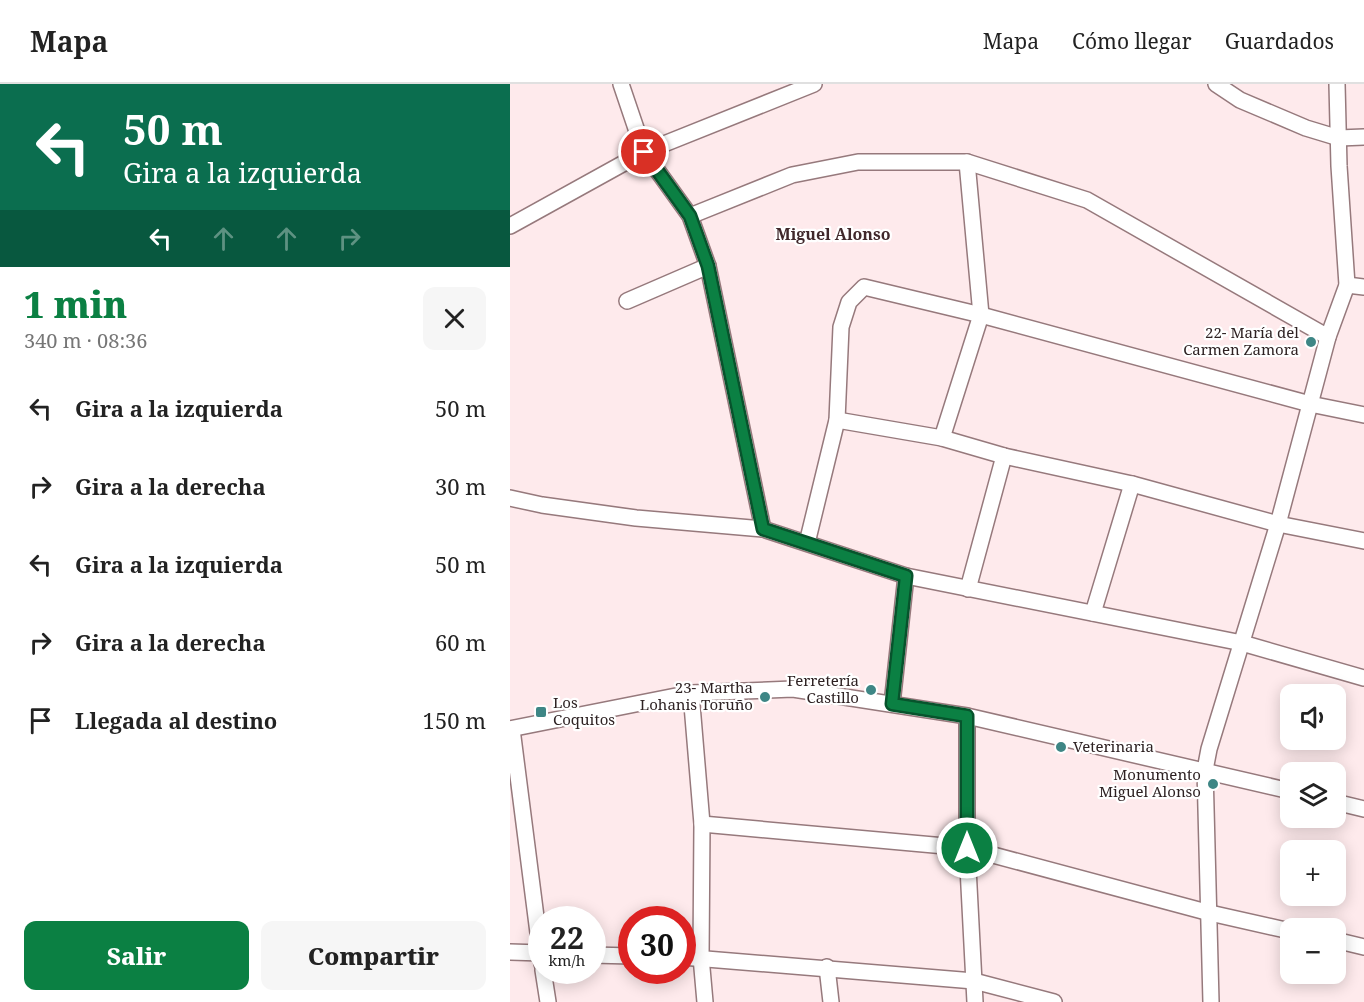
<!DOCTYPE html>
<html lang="es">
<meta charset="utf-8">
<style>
:root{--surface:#fff;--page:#f6f6f6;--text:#222;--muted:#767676;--line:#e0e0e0;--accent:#0b8043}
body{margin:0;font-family:"Noto Serif",serif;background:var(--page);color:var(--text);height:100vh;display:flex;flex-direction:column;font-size:22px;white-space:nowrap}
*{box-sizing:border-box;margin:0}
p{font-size:20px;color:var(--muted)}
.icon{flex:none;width:33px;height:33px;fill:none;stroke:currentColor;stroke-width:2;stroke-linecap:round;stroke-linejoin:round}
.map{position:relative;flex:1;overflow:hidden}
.details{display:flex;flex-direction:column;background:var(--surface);width:510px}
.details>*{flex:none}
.hud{background:#0b6e4f;color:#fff;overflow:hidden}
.buttons{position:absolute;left:770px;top:600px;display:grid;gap:12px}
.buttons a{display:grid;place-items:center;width:66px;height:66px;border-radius:12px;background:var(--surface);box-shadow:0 3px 15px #0003;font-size:30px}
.speed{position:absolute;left:18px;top:822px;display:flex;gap:12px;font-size:30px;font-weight:700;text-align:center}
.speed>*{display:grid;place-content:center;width:78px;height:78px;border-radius:50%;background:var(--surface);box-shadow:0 3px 15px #0003;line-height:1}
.speed small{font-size:15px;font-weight:400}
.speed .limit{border:9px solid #d22;background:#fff;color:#111}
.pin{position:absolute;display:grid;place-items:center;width:51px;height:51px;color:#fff;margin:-26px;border:3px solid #fff;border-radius:50%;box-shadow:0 2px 6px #0007}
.me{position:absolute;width:66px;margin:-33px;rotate:0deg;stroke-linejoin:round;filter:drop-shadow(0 0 4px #0008)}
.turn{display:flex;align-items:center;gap:21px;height:126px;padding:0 24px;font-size:27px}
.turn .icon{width:78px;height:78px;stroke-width:2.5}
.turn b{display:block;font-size:42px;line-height:51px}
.lanes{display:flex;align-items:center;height:57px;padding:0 24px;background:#0003;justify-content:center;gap:30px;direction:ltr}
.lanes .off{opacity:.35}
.round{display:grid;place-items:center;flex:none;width:63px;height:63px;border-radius:12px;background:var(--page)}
.overview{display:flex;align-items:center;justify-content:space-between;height:102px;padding:0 24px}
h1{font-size:36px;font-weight:800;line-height:45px;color:var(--accent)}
.cta{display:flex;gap:12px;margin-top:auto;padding:12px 24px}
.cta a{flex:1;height:69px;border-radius:12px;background:var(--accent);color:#fff;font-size:24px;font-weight:800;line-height:69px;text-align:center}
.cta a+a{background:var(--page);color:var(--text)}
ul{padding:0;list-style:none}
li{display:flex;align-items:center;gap:18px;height:78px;padding:0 24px}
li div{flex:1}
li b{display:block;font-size:22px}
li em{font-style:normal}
header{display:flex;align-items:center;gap:36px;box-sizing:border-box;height:84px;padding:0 30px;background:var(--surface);border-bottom:2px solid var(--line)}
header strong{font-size:28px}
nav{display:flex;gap:33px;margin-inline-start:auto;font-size:21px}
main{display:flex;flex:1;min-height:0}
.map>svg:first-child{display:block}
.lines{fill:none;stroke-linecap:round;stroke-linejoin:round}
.minor-casing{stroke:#96797c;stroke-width:18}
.minor{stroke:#fff;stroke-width:15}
.route-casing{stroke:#07532c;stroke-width:15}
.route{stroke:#0b8043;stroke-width:10}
.poi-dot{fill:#3e8685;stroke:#fff;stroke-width:2}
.labels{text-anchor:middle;stroke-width:4.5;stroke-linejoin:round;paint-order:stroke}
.poi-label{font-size:15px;fill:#2e2223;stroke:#fff;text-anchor:end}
.neighbourhood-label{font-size:16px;font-weight:bold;fill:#40282b;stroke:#fff}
</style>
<header>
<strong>Mapa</strong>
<nav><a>Mapa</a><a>Cómo llegar</a><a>Guardados</a></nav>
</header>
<main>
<section class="details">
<div class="hud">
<div class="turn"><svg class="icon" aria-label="left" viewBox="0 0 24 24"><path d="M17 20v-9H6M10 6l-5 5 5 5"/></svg><div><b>50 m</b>Gira a la izquierda</div></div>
<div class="lanes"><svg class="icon" aria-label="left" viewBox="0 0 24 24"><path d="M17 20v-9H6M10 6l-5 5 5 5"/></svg><svg class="icon off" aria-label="ahead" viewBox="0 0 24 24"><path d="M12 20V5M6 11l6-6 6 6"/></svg><svg class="icon off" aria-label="ahead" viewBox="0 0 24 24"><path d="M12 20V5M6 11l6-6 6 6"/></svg><svg class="icon off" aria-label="right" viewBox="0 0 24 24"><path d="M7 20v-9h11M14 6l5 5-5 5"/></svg></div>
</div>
<div class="overview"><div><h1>1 min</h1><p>340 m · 08:36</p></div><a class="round"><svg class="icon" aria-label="close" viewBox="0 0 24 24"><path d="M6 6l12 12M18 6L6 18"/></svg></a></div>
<ul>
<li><svg class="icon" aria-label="left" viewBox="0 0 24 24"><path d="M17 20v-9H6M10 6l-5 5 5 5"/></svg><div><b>Gira a la izquierda</b></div><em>50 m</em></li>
<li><svg class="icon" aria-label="right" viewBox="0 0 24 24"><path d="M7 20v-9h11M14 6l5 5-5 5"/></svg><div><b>Gira a la derecha</b></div><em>30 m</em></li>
<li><svg class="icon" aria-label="left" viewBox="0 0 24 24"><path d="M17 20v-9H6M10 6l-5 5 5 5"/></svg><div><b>Gira a la izquierda</b></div><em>50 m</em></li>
<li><svg class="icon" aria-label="right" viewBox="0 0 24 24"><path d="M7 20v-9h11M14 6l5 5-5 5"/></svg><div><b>Gira a la derecha</b></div><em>60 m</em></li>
<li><svg class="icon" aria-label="arrive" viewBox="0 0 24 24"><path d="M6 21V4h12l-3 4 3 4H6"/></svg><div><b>Llegada al destino</b></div><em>150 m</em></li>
</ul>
<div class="cta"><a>Salir</a><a>Compartir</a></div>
</section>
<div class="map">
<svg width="854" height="918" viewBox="0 0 854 918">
<rect width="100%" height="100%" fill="#feeaec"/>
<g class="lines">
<!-- minor casing -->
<g class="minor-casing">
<g id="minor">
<path d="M 111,0 L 134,68 L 180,132 L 198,182 L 253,445"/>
<path d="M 706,0 L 730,16 L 796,44 L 829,54 L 854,53"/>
<path d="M 180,132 L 282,91 L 348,78 L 457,78 L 577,116 L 818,253"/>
<path d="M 0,142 L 134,68 L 304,0"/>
<path d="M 837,201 L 854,203"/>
<path d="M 117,217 L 198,182"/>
<path d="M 327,336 L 432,354 L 494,372 L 622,400 L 768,440 L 854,457"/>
<path d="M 432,354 L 471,231 L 457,78"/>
<path d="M 0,414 L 32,421 L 126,434 L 253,445 L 396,492 L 732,559 L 854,594"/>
<path d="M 297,459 L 327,336 L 331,243 L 339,218 L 354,203 L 471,231 L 800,320 L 854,331"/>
<path d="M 458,505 L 494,372"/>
<path d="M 583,529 L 622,400"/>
<path d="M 181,609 L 192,740 L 191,873 L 195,918"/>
<path d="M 382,620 L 396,492"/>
<path d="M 457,632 L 457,764 L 465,918"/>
<path d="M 0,645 L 181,609 L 283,605 L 457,632 L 780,707"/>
<path d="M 2,645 L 32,880"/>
<path d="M 825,718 L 854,725"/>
<path d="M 192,740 L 457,764 L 700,829 L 780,847"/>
<path d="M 825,856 L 854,863"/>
<path d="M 0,868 L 32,869"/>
<path d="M 82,871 L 122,872"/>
<path d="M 172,873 L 464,897 L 544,918"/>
<path d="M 317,883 L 321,918"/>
<path d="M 33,886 L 38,918"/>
<path d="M 701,918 L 695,686 L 699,665 L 768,440 L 818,253 L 837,201 L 829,82 L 827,0"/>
</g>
</g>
<!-- minor -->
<use href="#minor" class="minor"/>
</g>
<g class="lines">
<!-- route casing -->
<g class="route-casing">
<path id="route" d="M 134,68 L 180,132 L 198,182 L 253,445 L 396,492 L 382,620 L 457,632 L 457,764"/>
</g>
<!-- route -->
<use href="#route" class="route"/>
</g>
<!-- markers -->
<g class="poi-dot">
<circle cx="801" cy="258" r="6"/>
<circle cx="361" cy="606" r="6"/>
<circle cx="255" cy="613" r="6"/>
<rect x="25" y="622" width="12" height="12" rx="3"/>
<circle cx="551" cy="663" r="6"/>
<circle cx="703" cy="700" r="6"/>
</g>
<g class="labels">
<!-- poi labels -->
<g class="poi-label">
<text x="789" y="254">22- María del<tspan x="789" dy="17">Carmen Zamora</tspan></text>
<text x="349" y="602">Ferretería<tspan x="349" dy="17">Castillo</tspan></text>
<text x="243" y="609">23- Martha<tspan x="243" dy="17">Lohanis Toruño</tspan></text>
<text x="43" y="624" text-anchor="start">Los<tspan x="43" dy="17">Coquitos</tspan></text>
<text x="563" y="668" text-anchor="start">Veterinaria</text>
<text x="691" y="696">Monumento<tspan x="691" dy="17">Miguel Alonso</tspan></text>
</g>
<!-- neighbourhood labels -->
<g class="neighbourhood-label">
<text x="323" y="156">Miguel Alonso</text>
</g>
</g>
</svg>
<div class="buttons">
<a><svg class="icon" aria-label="sound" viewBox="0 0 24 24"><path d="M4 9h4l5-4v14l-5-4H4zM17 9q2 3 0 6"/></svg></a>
<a><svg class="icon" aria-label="layers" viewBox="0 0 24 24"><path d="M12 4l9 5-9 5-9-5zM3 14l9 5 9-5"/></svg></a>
<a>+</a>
<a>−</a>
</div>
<div class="speed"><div>22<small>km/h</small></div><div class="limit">30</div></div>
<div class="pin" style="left:134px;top:68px;background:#d93025"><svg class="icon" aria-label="arrive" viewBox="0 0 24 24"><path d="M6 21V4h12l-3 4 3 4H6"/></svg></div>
<svg class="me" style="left:457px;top:764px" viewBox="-20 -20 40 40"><circle r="17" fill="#0b8043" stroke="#fff" stroke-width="3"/><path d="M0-11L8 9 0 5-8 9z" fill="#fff"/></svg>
</div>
</main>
